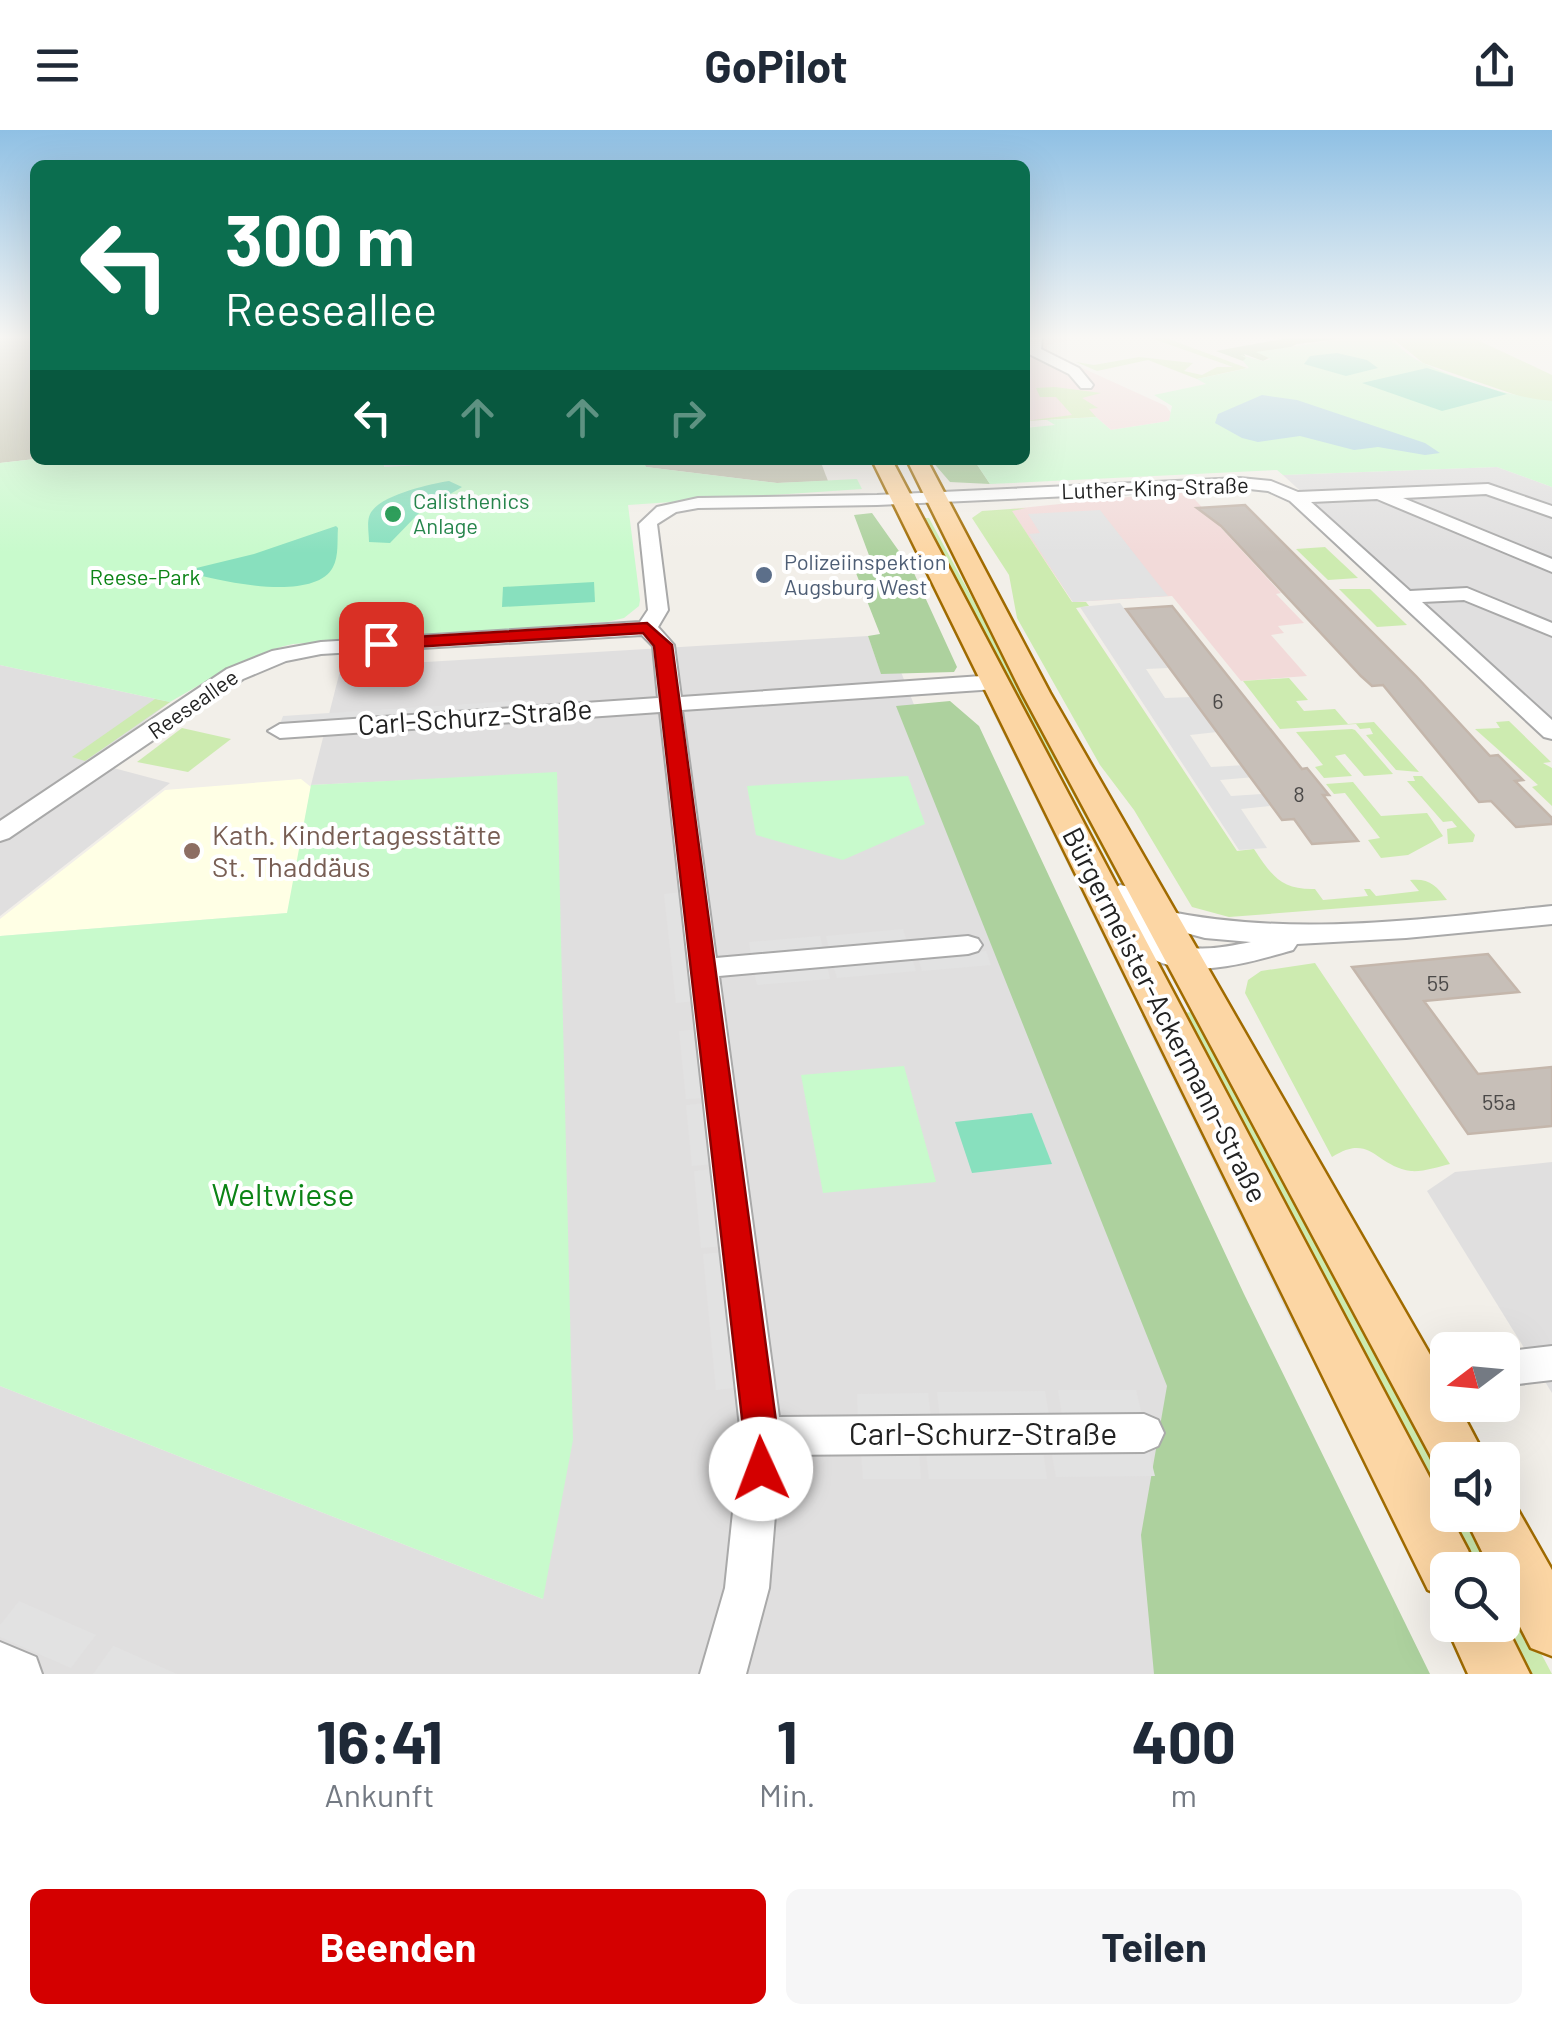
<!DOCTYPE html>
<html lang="de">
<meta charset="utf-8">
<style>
:root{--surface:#fff;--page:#f6f6f7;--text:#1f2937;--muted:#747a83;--accent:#d40000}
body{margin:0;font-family:Barlow,sans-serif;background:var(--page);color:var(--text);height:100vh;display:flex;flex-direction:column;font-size:38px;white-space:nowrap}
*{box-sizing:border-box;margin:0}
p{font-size:32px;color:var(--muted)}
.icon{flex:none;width:55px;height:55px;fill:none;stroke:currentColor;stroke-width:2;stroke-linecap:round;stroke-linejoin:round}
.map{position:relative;height:1544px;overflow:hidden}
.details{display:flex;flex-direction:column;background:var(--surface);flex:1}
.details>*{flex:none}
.hud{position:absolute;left:30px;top:30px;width:1000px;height:305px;border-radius:15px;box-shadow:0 10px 40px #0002;background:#0b6e4f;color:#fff;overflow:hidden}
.needle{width:65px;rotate:254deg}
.controls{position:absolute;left:1430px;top:1202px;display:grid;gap:20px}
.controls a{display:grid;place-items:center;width:90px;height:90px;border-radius:15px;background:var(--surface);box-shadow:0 10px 40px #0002;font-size:50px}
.pin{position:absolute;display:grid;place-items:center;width:85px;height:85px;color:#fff;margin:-42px;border-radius:20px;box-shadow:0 5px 15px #0006}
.me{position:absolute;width:110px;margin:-55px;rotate:358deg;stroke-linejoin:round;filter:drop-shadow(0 0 8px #0008)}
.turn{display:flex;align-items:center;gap:35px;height:210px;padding:0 30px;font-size:45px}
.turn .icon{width:130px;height:130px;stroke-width:2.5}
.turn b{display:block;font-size:70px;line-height:85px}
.lanes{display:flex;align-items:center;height:95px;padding:0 30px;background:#0003;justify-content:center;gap:50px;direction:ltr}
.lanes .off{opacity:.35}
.eta{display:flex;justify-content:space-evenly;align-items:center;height:170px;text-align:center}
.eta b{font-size:60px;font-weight:700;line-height:70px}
.button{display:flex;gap:20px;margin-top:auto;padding:20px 30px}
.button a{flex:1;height:115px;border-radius:15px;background:var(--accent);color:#fff;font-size:40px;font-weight:700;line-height:115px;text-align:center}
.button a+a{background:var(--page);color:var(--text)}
header{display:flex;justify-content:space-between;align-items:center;height:130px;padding:0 30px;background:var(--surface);font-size:45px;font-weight:700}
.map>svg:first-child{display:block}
.residential{fill:#e0dfdf}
.commercial{fill:#f2dad9}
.education{fill:#ffffe5}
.construction{fill:#c7c7b4}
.grass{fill:#cdebb0}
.forest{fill:#add19e}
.park{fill:#c8facc}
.pitch{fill:#88e0be}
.parking{fill:#e2e2e2}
.water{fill:#aad3df}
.building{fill:#c7bfb8;stroke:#c4b6ab;stroke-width:2.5}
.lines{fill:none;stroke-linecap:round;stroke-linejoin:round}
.minor-casing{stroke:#a9a9a9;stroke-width:4}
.major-casing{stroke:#a06b00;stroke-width:5}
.minor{fill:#fff;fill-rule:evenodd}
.major{fill:#fcd6a4;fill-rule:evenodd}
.route{fill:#d40000;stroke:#8a0000;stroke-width:2.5}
.leisure-dot{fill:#2e9e5b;stroke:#fff;stroke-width:4}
.service-dot{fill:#5c6f8a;stroke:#fff;stroke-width:4}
.education-dot{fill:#8d6e63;stroke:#fff;stroke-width:4}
.labels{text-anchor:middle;stroke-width:8;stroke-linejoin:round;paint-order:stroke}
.far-street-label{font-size:22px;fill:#222;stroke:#fff}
.far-leisure-label{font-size:22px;fill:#27864d;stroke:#fff;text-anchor:start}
.far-service-label{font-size:22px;fill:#4e5e75;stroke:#fff;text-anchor:start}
.far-park-label{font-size:22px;fill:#0c8416;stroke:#fff}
.number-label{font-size:22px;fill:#4b4948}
.street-label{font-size:28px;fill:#222;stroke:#fff}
.education-label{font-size:28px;fill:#785e54;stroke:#fff;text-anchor:start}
.near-park-label{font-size:32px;fill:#0c8416;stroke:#fff}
.near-street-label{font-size:32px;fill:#222;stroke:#fff}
</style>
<header><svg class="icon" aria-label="menu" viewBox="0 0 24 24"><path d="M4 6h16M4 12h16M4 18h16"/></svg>GoPilot<svg class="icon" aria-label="share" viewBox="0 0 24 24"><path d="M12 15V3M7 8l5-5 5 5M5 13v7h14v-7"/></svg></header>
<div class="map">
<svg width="1552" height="1544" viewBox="0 0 1552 1544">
<rect width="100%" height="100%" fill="#f2efe9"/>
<!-- residential -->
<g class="residential">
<path d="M 1497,337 L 1552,357 L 1552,594 L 1283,345 Z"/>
<path d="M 868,506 L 881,543 L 901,542 L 1134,1126 L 1319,1544 L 0,1544 L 0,1256 L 543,1469 L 557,643 L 311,655 L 341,537 Z"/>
<path d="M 0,535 L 170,572 L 91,632 L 170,653 L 0,786 Z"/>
<path d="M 1552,1032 L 1552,1263 L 1427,1061 L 1455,1042 Z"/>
</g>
<!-- commercial -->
<g class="commercial">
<path d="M 1025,207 L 1087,207 L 1047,215 L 1047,222 L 1166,276 L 1171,283 L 1169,291 L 1111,300 L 1096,287 L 1025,291 Z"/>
<path d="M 1187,361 L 1281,463 L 1276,464 L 1304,493 L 1278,496 L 1284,503 L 1271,505 L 1307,546 L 1241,551 L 1172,466 L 1073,472 L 1010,379 Z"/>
</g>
<!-- education -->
<path class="education" d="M 301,649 L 311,657 L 288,783 L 0,806 L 0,789 L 165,660 Z"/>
<!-- construction -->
<g class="construction">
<path d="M 35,207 L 35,329 L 0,333 L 0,208 Z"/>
<path d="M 642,330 L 820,330 L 828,351 L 777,353 L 646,337 Z"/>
</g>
<!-- grass -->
<g class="grass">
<path d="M 1148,207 L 1163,207 L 1247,238 L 1197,249 L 1148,230 L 1097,241 L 1076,232 L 1094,235 L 1139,227 L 1193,233 L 1184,241 L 1202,245 L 1217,237 L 1233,237 Z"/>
<path d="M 1391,207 L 1471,207 L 1552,245 L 1552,271 L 1530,270 L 1423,233 Z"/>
<path d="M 1055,257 L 1101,263 L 1082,268 L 1098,278 L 1089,279 L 1096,287 L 1025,291 L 1072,285 L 1056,267 L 1040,267 L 1036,258 Z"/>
<path d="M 1026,378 L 1012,381 L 1072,472 L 1086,472 L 1089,476 L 1076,478 L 1237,721 L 1254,719 C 1272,746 1281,760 1315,759 L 1323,770 L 1368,766 L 1364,759 L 1370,759 L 1376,766 L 1419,761 L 1410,750 C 1429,748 1436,755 1447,770 L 1229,787 L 1192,777 L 1134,680 L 1100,635 L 1017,488 L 1009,445 L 972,388 L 982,381 Z"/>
<path d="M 920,388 L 929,388 L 1145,789 L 1140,789 L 1056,633 L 1034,605 Z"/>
<path d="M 1325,417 L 1358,448 L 1328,450 L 1296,419 Z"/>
<path d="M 1339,459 L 1370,459 L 1407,495 L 1377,497 Z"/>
<path d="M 1289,548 L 1308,570 L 1296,571 L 1304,581 L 1335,579 L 1348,594 L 1374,592 L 1419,642 L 1396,640 L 1366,605 L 1373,604 L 1370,598 L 1360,599 L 1356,594 L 1280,599 L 1243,551 Z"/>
<path d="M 155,569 L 170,572 L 85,631 L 72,627 Z"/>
<path d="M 1509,591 L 1551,632 L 1543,633 L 1552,638 L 1552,676 L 1532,657 L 1538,655 L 1475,599 L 1500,598 L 1496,592 Z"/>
<path d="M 182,598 L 231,609 L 188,642 L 137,632 Z"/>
<path d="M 1352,599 L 1355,600 L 1393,644 L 1364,646 L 1345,624 L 1335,626 L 1352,646 L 1324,648 L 1315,637 L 1323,635 L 1296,602 Z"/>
<path d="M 1413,646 L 1422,646 L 1475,705 L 1473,712 L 1448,714 L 1447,699 L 1457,697 L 1452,691 L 1443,692 L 1407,651 L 1415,651 Z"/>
<path d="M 1353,652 L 1381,686 L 1427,683 L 1443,706 L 1408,725 L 1381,728 L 1368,710 L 1380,708 L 1345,663 L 1334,664 L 1326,654 Z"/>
<path d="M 1315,833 L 1317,836 L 1450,1034 C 1438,1037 1423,1042 1411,1041 C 1375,1036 1371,1002 1332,1027 L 1245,863 L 1248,850 L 1261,841 Z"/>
<path d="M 1195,882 L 1447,1351 L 1448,1385 L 1466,1385 L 1496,1440 L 1473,1440 L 1180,883 Z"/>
<path d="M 1503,1452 L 1552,1544 L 1528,1544 L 1502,1495 Z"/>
</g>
<!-- forest -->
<g class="forest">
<path d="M 1293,207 L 1356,207 L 1297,214 L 1263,231 L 1244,224 L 1247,229 L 1243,231 L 1216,221 Z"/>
<path d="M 931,330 L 974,330 L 990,354 L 950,352 Z"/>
<path d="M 872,383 L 913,441 L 957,537 L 954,542 L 881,544 L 868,506 L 880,504 L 854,438 L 873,436 L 854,385 Z"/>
<path d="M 950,571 L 979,596 L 1244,1164 L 1430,1544 L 1154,1544 L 1141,1405 L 1167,1256 L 896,576 Z"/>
</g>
<!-- park -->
<g class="park">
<path d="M 1356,207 C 1407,207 1388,216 1425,234 C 1459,250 1515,268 1552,271 L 1552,357 L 1497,337 L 1283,345 L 1277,340 L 990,354 L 974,330 L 1025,330 L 1025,298 L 1055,295 L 1047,290 L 1096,287 L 1111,300 L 1169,291 L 1172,276 L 1154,265 L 1206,254 L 1197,249 L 1249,238 L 1243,231 L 1246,228 L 1240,225 L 1263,231 L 1271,229 L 1256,222 Z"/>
<path d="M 35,329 L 383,330 L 384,337 L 524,330 L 642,330 L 646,337 L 777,353 L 857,349 L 862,359 L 628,375 L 640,470 L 639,476 L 624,488 L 607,492 L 293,514 C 245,525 212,548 170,572 L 0,535 L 0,333 Z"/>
<path d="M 557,642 L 573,1310 L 543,1469 L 0,1256 L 0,806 L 287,783 L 311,655 Z"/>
<path d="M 908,646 L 925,694 L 843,730 L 756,705 L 747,656 Z"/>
<path d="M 904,936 L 936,1052 L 823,1063 L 801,945 Z"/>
</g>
<!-- pitch -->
<g class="pitch">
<path d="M 1337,223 L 1367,230 L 1378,238 L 1346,246 L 1304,234 L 1310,226 Z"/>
<path d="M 1427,238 L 1507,264 L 1442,281 L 1362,253 Z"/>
<path d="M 449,351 L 462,357 L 420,382 L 390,413 L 369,412 C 369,404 367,394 369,387 C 374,366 430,354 449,351 Z"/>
<path d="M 336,396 L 338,398 C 337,410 339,426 333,437 C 314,474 214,450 184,441 L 254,424 Z"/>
<path d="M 594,452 L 595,472 L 502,477 L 503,457 Z"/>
<path d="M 1032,983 L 1052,1034 L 972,1043 L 955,992 Z"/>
</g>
<!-- parking -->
<g class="parking">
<path d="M 1100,380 L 1155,450 L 1168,466 L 1073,472 L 1029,404 L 1040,403 L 1028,384 Z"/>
<path d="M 1120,473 L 1168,538 L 1146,539 L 1165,568 L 1192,567 L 1217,602 L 1190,605 L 1211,637 L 1246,635 L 1255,647 L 1220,650 L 1231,666 L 1262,664 L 1270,676 L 1241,679 L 1267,718 L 1239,720 L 1080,477 Z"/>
<path d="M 512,571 L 511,579 L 280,594 L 283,586 Z"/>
<path d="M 996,576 L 1136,856 L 1128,857 L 991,579 Z"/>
<path d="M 682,762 L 696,871 L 676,873 L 664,764 Z"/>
<path d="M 903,799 L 907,812 L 829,818 L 826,806 Z"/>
<path d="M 820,806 L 823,819 L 751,825 L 749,812 Z"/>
<path d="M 986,821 L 991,835 L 922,841 L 918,828 Z"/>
<path d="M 912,828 L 916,841 L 837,848 L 833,835 Z"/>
<path d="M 827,835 L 830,849 L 757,855 L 754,841 Z"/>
<path d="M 1148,884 L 1339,1271 L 1298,1205 L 1141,885 Z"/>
<path d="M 699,899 L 707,968 L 686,969 L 679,901 Z"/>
<path d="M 707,973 L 714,1034 L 692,1036 L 686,975 Z"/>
<path d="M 715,1039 L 724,1116 L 701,1118 L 694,1041 Z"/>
<path d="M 726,1122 L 742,1257 L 716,1260 L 703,1124 Z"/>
<path d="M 1058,1260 L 1136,1260 L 1142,1285 L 1062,1285 Z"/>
<path d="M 1045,1261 L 1049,1286 L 940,1287 L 937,1262 Z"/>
<path d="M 928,1263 L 931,1289 L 858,1289 L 857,1264 Z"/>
<path d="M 1148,1318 L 1155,1346 L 1056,1347 L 1051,1320 Z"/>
<path d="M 1043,1321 L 1047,1349 L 929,1349 L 926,1322 Z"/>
<path d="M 861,1322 L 919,1322 L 921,1349 L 863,1349 Z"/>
<path d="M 19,1471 L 96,1505 L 71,1538 L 0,1507 L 0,1495 Z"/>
<path d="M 113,1516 L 114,1516 L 177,1544 L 93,1544 Z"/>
</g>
<!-- water -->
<path class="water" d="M 1262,265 L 1297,270 L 1425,313 L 1440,323 L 1425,325 L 1378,317 L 1354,320 L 1300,306 L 1258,312 L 1242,308 L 1215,293 L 1218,284 Z"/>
<!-- building -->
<g class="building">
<path d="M 1245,375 L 1416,546 L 1490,626 L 1498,625 L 1523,650 L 1515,651 L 1552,688 L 1552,694 L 1516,697 L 1491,671 L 1479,672 L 1383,555 L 1372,556 L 1361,546 L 1221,396 L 1197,378 Z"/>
<path d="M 1172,476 L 1302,639 L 1307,638 L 1329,665 L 1323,665 L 1358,711 L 1312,714 L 1294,689 L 1282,690 L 1126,479 Z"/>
<path d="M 1488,824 L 1519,862 L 1424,871 L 1478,944 L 1552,937 L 1552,996 L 1468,1004 L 1352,837 Z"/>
</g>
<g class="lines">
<!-- minor casing -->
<g class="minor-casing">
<g id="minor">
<path d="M 1028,207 L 1042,207 L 1041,219 L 1079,238 L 1093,255 L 1091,258 L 1081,258 L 1069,244 L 1029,224 Z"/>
<path d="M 1240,348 L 1271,351 L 1298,362 L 1488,354 L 1552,376 L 1552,387 L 1486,364 L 1403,368 L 1552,429 L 1552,442 L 1377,369 L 1311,372 L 1410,461 L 1467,458 L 1552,493 L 1552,506 L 1464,470 L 1422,472 L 1552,590 L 1552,609 L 1544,607 L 1290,371 L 1268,361 L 1240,358 L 877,375 L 698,378 L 676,382 L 657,394 L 668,480 L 658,497 L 674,515 L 681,567 L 996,545 L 1007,552 L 996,559 L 682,580 L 716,828 L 968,806 L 978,809 L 982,815 L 978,821 L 968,824 L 719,846 L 779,1287 L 1144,1284 L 1158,1290 L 1164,1303 L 1158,1316 L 1144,1322 L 780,1325 L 769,1458 L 746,1544 L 700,1544 L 725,1458 L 741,1306 L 660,582 L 280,608 L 268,601 L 280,594 L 658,568 L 653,516 L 642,505 L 321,524 L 286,531 L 243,549 L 9,708 L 0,711 L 0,691 L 227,539 L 272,521 L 321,512 L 640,492 L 648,480 L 639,394 L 657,377 L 698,368 L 877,365 Z"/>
<path d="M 1120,755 L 1130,757 L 1147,789 L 1161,780 C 1291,808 1421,789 1552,776 L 1552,794 L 1406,808 L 1297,814 L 1293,820 C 1251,832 1184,853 1145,824 C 1126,810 1116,783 1106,763 ZM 1149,793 L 1205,808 L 1251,812 C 1214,819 1174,828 1149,793 Z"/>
<path d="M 1552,1216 L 1552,1250 L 1502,1256 L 1502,1222 Z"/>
<path d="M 0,1512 L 36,1527 L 42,1544 L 0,1544 Z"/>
</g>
</g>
<!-- major casing -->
<g class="major-casing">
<g id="major">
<path d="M 872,330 L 892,330 L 1468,1420 L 1476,1440 L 1448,1440 L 1448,1468 L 1428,1460 Z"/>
<path d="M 907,330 L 927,330 L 1050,563 L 1448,1256 L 1448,1275 L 1458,1275 L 1487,1330 L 1448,1330 L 1448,1349 L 1442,1347 L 1022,563 Z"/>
<path d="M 1502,1363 L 1510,1366 L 1552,1440 L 1552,1526 L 1531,1518 L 1502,1462 L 1502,1440 L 1491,1440 L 1464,1385 L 1502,1385 Z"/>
<path d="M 1502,1488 L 1530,1544 L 1468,1544 L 1446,1495 L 1448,1491 L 1448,1495 L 1502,1495 Z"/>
</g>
</g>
<!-- minor -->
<use href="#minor" class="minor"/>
<!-- major -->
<use href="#major" class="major"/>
</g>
<!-- sky -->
<linearGradient id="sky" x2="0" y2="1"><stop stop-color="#8fc0e4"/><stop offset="0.49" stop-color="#f9f8f5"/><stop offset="1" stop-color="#f9f8f5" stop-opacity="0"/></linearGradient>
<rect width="1552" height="423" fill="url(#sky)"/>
<!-- route -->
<path class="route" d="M 647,493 L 672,515 L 778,1306 L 778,1339 L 773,1351 L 761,1355 L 749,1351 L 744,1339 L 744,1306 L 654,516 L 643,503 L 381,519 L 372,514 L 381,509 Z"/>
<!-- markers -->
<circle class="leisure-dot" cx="393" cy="384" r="10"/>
<circle class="service-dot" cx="764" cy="445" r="10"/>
<circle class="education-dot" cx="192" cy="721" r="10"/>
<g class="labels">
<!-- far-street labels -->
<g class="far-street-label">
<text transform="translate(1155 358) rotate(-2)" y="8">Luther-King-Straße</text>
<text transform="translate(193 574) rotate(-35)" y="8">Reeseallee</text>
</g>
<!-- far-leisure labels -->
<g class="far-leisure-label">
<text x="413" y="379">Calisthenics<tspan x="413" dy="25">Anlage</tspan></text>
</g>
<!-- far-service labels -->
<g class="far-service-label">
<text x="784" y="440">Polizeiinspektion<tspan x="784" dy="25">Augsburg West</tspan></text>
</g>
<!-- far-park labels -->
<g class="far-park-label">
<text x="145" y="455">Reese-Park</text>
</g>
<!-- number labels -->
<g class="number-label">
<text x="1218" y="579">6</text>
<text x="1299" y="672">8</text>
<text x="1438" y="861">55</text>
<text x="1499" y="980">55a</text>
</g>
<!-- street labels -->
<g class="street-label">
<text transform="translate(475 587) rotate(-4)" y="10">Carl-Schurz-Straße</text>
<text transform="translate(1165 885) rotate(63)" y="10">Bürgermeister-Ackermann-Straße</text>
</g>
<!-- education labels -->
<g class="education-label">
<text x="212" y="715">Kath. Kindertagesstätte<tspan x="212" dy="32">St. Thaddäus</tspan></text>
</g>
<!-- near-park labels -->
<g class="near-park-label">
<text x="283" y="1076">Weltwiese</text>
</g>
<!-- near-street labels -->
<g class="near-street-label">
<text x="983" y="1315">Carl-Schurz-Straße</text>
</g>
</g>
</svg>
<div class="controls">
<a><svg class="needle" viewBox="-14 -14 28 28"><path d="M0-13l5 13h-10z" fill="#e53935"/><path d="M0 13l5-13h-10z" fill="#747a83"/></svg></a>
<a><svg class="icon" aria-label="sound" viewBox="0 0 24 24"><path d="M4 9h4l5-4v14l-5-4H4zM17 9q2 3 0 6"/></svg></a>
<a><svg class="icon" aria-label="search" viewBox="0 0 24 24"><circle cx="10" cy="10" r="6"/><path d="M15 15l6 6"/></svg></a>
</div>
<div class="pin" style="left:381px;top:514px;background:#d93025"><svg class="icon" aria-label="arrive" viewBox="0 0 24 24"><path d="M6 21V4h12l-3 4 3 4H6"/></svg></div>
<svg class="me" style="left:761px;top:1339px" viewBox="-20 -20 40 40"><circle r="19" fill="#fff"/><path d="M0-13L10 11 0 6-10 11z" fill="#d40000"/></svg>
<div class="hud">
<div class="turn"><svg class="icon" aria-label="left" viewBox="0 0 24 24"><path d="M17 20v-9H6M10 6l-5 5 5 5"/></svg><div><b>300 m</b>Reeseallee</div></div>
<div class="lanes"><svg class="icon" aria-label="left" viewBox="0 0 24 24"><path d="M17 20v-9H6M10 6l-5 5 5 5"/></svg><svg class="icon off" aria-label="ahead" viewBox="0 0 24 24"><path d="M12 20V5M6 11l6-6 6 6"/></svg><svg class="icon off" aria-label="ahead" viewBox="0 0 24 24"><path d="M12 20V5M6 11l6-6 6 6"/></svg><svg class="icon off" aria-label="right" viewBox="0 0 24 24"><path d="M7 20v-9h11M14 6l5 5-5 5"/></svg></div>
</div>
</div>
<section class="details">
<div class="eta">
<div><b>16:41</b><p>Ankunft</p></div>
<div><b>1</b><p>Min.</p></div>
<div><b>400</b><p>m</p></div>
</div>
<div class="button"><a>Beenden</a><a>Teilen</a></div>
</section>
